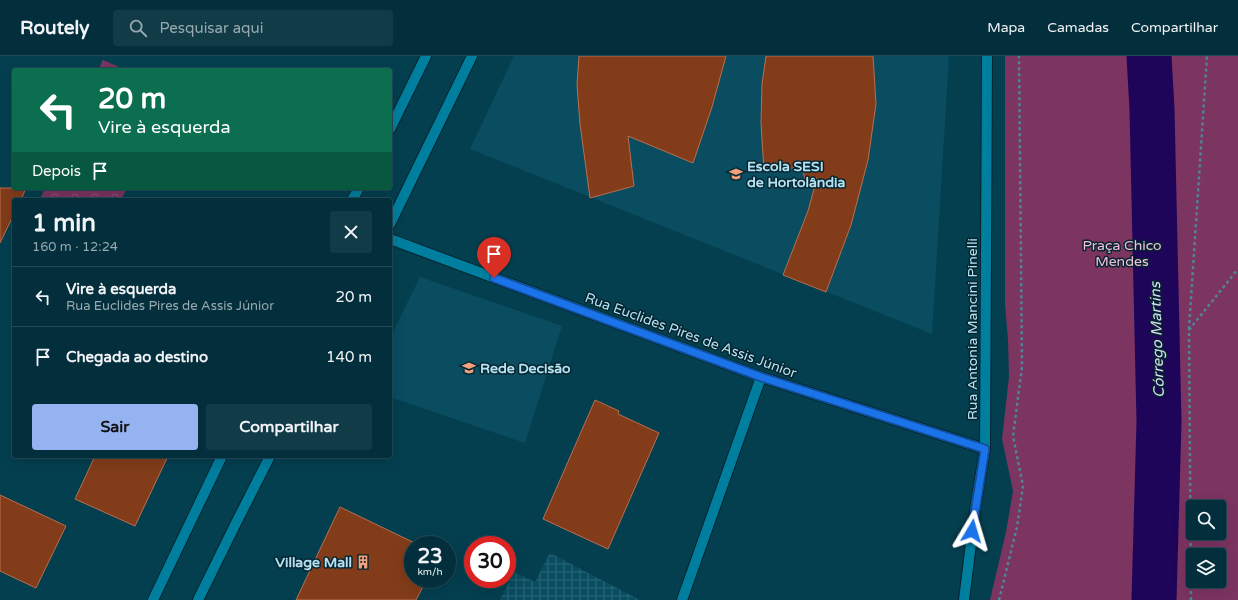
<!DOCTYPE html>
<html lang="pt">
<meta charset="utf-8">
<style>
:root{--surface:#032f3c;--page:#113b47;--text:#f1f3f6;--muted:#97a9af;--line:#244a56;--accent:#95b2f1}
body{margin:0;font-family:"Varela Round",sans-serif;background:var(--page);color:var(--text);height:100vh;display:flex;flex-direction:column;font-size:15px;white-space:nowrap}
*{box-sizing:border-box;margin:0}
p{font-size:13px;color:var(--muted)}
.icon{flex:none;width:22px;height:22px;fill:none;stroke:currentColor;stroke-width:2;stroke-linecap:round;stroke-linejoin:round}
.map{position:relative;flex:1;overflow:hidden}
.side{position:absolute;left:12px;top:142px;width:380px;height:260px;display:flex;flex-direction:column;background:var(--surface);border-radius:4px;box-shadow:0 4px 16px #0002,0 0 0 1px var(--line)}
.side>*{flex:none}
.guide{position:absolute;left:12px;top:12px;width:380px;height:122px;border-radius:4px;box-shadow:0 4px 16px #0002,0 0 0 1px var(--line);background:#0b6e4f;color:#fff;overflow:hidden}
.buttons{position:absolute;left:1186px;top:444px;display:grid;gap:8px}
.buttons a{display:grid;place-items:center;width:40px;height:40px;border-radius:4px;background:var(--surface);box-shadow:0 4px 16px #0002,0 0 0 1px var(--line);font-size:20px}
.speed{position:absolute;left:404px;top:480px;display:flex;gap:8px;font-size:20px;font-weight:700;text-align:center}
.speed>*{display:grid;place-content:center;width:52px;height:52px;border-radius:50%;background:var(--surface);box-shadow:0 4px 16px #0002,0 0 0 1px var(--line);line-height:1}
.speed small{font-size:10px;font-weight:400}
.speed .limit{border:6px solid #d22;background:#fff;color:#111}
.pin{position:absolute;display:grid;place-items:center;width:34px;height:34px;color:#fff;margin:-41px -17px;border-radius:50% 50% 50% 0;rotate:-45deg;box-shadow:0 0 4px #0007}
.pin .icon{rotate:45deg}
.me{position:absolute;width:44px;margin:-22px;rotate:7deg;stroke-linejoin:round;filter:drop-shadow(0 0 3px #0008)}
.turn{display:flex;align-items:center;gap:14px;height:84px;padding:0 20px;font-size:18px}
.turn .icon{width:52px;height:52px;stroke-width:2.5}
.turn b{display:block;font-size:28px;line-height:34px}
.then{display:flex;align-items:center;height:38px;padding:0 20px;background:#0003;gap:8px;font-size:15px}
.round{display:grid;place-items:center;flex:none;width:42px;height:42px;border-radius:4px;background:var(--page)}
.overview{display:flex;align-items:center;justify-content:space-between;height:68px;padding:0 20px}
h1{font-size:24px;font-weight:700;line-height:30px}
.primary-button{display:flex;gap:8px;margin-top:auto;padding:8px 20px}
.primary-button a{flex:1;height:46px;border-radius:4px;background:var(--accent);color:#111;font-size:16px;font-weight:700;line-height:46px;text-align:center}
.primary-button a+a{background:var(--page);color:var(--text)}
ul{padding:0;list-style:none}
li{display:flex;align-items:center;gap:12px;height:60px;padding:0 20px;border-top:1px solid var(--line)}
li div{flex:1}
li b{display:block;font-size:15px}
li em{font-style:normal}
header{display:flex;align-items:center;gap:24px;box-sizing:border-box;height:56px;padding:0 20px;background:var(--surface);border-bottom:1px solid var(--line)}
header strong{font-size:19px}
nav{display:flex;gap:22px;margin-inline-start:auto;font-size:14px}
.search{width:280px;height:36px;background:var(--page);display:flex;align-items:center;gap:10px;box-sizing:border-box;padding:0 14px;border-radius:4px;color:var(--muted);font-size:15px}
.map>svg:first-child{display:block}
.built{fill:#0a4c60}
.industrial{fill:url(#industrial-grid)}
.grass{fill:#7c3461;fill-rule:evenodd}
.park{fill:url(#park-crowns)}
.lines{fill:none;stroke-linecap:round;stroke-linejoin:round}
.river{stroke:#1e055a;stroke-width:45}
.building{fill:#823c1a;stroke:#b86f4f}
.minor-casing{stroke:#04242e;stroke-width:12}
.path{stroke:#508496;stroke-width:2.5;stroke-dasharray:3 3;stroke-linecap:butt}
.minor{stroke:#007e9e;stroke-width:10}
.route-casing{stroke:#114b97;stroke-width:10}
.route{stroke:#1a73e8;stroke-width:7}
.labels{text-anchor:middle;stroke-width:3;stroke-linejoin:round;paint-order:stroke}
.poi-label{font-size:14px;font-weight:bold;fill:#b5e1f3;stroke:#04242e;text-anchor:start}
.park-label{font-size:14px;fill:#f1c1dc;stroke:#04242e}
.street-label{font-size:14px;fill:#b5e1f3;stroke:#04242e}
.water-label{font-size:15px;font-style:italic;fill:#d8d8f0;stroke:#04242e}
</style>
<header>
<strong>Routely</strong>
<div class="search"><svg class="icon" aria-label="search" viewBox="0 0 24 24"><circle cx="10" cy="10" r="6"/><path d="M15 15l6 6"/></svg>Pesquisar aqui</div>
<nav><a>Mapa</a><a>Camadas</a><a>Compartilhar</a></nav>
</header>
<div class="map">
<svg width="1238" height="544" viewBox="0 0 1238 544">
<defs>
<pattern id="industrial-grid" width="8" height="8" patternUnits="userSpaceOnUse"><rect width="8" height="8" fill="#0a4c60"/><path d="M0 4h8M4 0v8" fill="none" stroke="#2b6677"/></pattern>
<pattern id="park-crowns" width="20" height="18" patternUnits="userSpaceOnUse"><rect width="20" height="18" fill="#7c3461"/><path d="M2 6a3 3 0 1 1 6 0M12 15a3 3 0 1 1 6 0" fill="none" stroke="#8c5178"/></pattern>
</defs>
<rect width="100%" height="100%" fill="#043f50"/>
<!-- built -->
<g class="built">
<path d="M 514,0 L 949,0 L 932,278 L 470,93 Z"/>
<path d="M 420,221 L 562,270 L 525,387 L 390,341 L 390,282 Z"/>
</g>
<!-- industrial -->
<path class="industrial" d="M 550,497 L 640,544 L 500,544 L 514,516 L 535,526 Z"/>
<!-- grass -->
<path class="grass" d="M 1005,0 L 1238,0 L 1238,544 L 990,544 L 1006,476 L 1013,435 L 1002,383 L 1009,321 L 1008,284 L 1005,248 ZM 1193,451 L 1219,451 L 1219,477 L 1193,477 ZM 1193,499 L 1219,499 L 1219,525 L 1193,525 Z"/>
<!-- park -->
<g class="park">
<path d="M 103,4 L 126,14 L 98,14 Z"/>
<path d="M 45,132 L 127,132 L 121,144 L 40,144 Z"/>
</g>
<g class="lines">
<!-- river -->
<path class="river" d="M 1149,0 L 1152,53 L 1159,366 L 1154,544"/>
</g>
<!-- building -->
<g class="building">
<path d="M 579,0 L 726,0 L 712,51 L 693,107 L 628,80 L 634,130 L 590,142 L 580,68 L 577,29 Z"/>
<path d="M 766,0 L 873,0 L 876,48 L 868,104 L 851,169 L 826,236 L 783,219 L 808,155 L 817,122 L 805,123 L 802,111 L 764,115 L 761,67 L 762,28 Z"/>
<path d="M 0,132 L 26,132 L 21,144 L 14,144 L 14,158 L 0,187 Z"/>
<path d="M 595,344 L 619,355 L 618,358 L 659,377 L 608,493 L 543,463 Z"/>
<path d="M 95,400 L 168,400 L 135,470 L 75,443 Z"/>
<path d="M 0,439 L 66,470 L 36,532 L 0,515 Z"/>
<path d="M 340,451 L 419,489 L 413,489 L 413,523 L 427,523 L 416,544 L 296,544 Z"/>
</g>
<g class="lines">
<!-- minor casing -->
<g class="minor-casing">
<g id="minor">
<path d="M 390,73 L 426,0"/>
<path d="M 352,144 L 359,132"/>
<path d="M 390,168 L 472,0"/>
<path d="M 390,183 L 761,321 L 985,393"/>
<path d="M 153,544 L 222,400"/>
<path d="M 198,544 L 235,469 L 270,400"/>
<path d="M 682,544 L 761,321"/>
<path d="M 964,544 L 976,447 L 985,393 L 987,0"/>
</g>
</g>
<!-- path -->
<g class="path">
<path d="M 1189,273 L 1207,0"/>
<path d="M 999,544 L 1017,471 L 1023,430 L 1013,380 L 1022,311 L 1019,0"/>
<path d="M 1191,544 L 1189,274 L 1238,213"/>
</g>
<!-- minor -->
<use href="#minor" class="minor"/>
</g>
<g class="lines">
<!-- route casing -->
<g class="route-casing">
<path id="route" d="M 494,222 L 761,321 L 985,393 L 972,475"/>
</g>
<!-- route -->
<use href="#route" class="route"/>
</g>
<!-- icons -->
<defs>
<g id="school-bare" transform="scale(1.08)"><path d="M0-5L7-2L0 1L-7-2ZM-4 1L0 2.5L4 1V4Q0 6-4 4Z" fill="#f2a17e" stroke="#04242e" stroke-width="2.5" paint-order="stroke"/></g>
<g id="building-bare" transform="scale(1.08)"><path d="M-4-6H4V6H1V3H-1V6H-4ZM-2.5-4.3h1.7v1.8h-1.7ZM.8-4.3h1.7v1.8H.8ZM-2.5-1h1.7V.8h-1.7ZM.8-1h1.7V.8H.8Z" fill="#f2a17e" stroke="#04242e" stroke-width="2.5" paint-order="stroke"/></g>
</defs>
<g fill-rule="evenodd">
<use href="#school-bare" x="736" y="118"/>
<use href="#school-bare" x="469" y="312"/>
<use href="#building-bare" x="363" y="506"/>
</g>
<g class="labels">
<!-- poi labels -->
<g class="poi-label">
<text x="747" y="115">Escola SESI<tspan x="747" dy="16">de Hortolândia</tspan></text>
<text x="480" y="317">Rede Decisão</text>
<text x="352" y="511" text-anchor="end">Village Mall</text>
</g>
<!-- park labels -->
<g class="park-label">
<text x="1122" y="194">Praça Chico<tspan x="1122" dy="16">Mendes</tspan></text>
</g>
<!-- street labels -->
<g class="street-label">
<text transform="translate(972 273) rotate(-90)" y="5">Rua Antonia Mancini Pinelli</text>
<text transform="translate(691 279) rotate(20)" y="5">Rua Euclides Pires de Assis Júnior</text>
</g>
<!-- water labels -->
<g class="water-label">
<text transform="translate(1157 284) rotate(-92)" y="5">Córrego Martins</text>
</g>
</g>
</svg>
<div class="buttons">
<a><svg class="icon" aria-label="search" viewBox="0 0 24 24"><circle cx="10" cy="10" r="6"/><path d="M15 15l6 6"/></svg></a>
<a><svg class="icon" aria-label="layers" viewBox="0 0 24 24"><path d="M12 4l9 5-9 5-9-5zM3 14l9 5 9-5"/></svg></a>
</div>
<div class="speed"><div>23<small>km/h</small></div><div class="limit">30</div></div>
<div class="pin" style="left:494px;top:222px;background:#d93025"><svg class="icon" aria-label="arrive" viewBox="0 0 24 24"><path d="M6 21V4h12l-3 4 3 4H6"/></svg></div>
<svg class="me" style="left:972px;top:475px" viewBox="-20 -20 40 40"><path d="M0-17L14 15 0 8-14 15z" fill="#1a73e8" stroke="#fff" stroke-width="4"/></svg>
<div class="guide">
<div class="turn"><svg class="icon" aria-label="left" viewBox="0 0 24 24"><path d="M17 20v-9H6M10 6l-5 5 5 5"/></svg><div><b>20 m</b>Vire à esquerda</div></div>
<div class="then">Depois<svg class="icon" aria-label="arrive" viewBox="0 0 24 24"><path d="M6 21V4h12l-3 4 3 4H6"/></svg></div>
</div>
<section class="side">
<div class="overview"><div><h1>1 min</h1><p>160 m · 12:24</p></div><a class="round"><svg class="icon" aria-label="close" viewBox="0 0 24 24"><path d="M6 6l12 12M18 6L6 18"/></svg></a></div>
<ul>
<li><svg class="icon" aria-label="left" viewBox="0 0 24 24"><path d="M17 20v-9H6M10 6l-5 5 5 5"/></svg><div><b>Vire à esquerda</b><p>Rua Euclides Pires de Assis Júnior</p></div><em>20 m</em></li>
<li><svg class="icon" aria-label="arrive" viewBox="0 0 24 24"><path d="M6 21V4h12l-3 4 3 4H6"/></svg><div><b>Chegada ao destino</b></div><em>140 m</em></li>
</ul>
<div class="primary-button"><a>Sair</a><a>Compartilhar</a></div>
</section>
</div>
